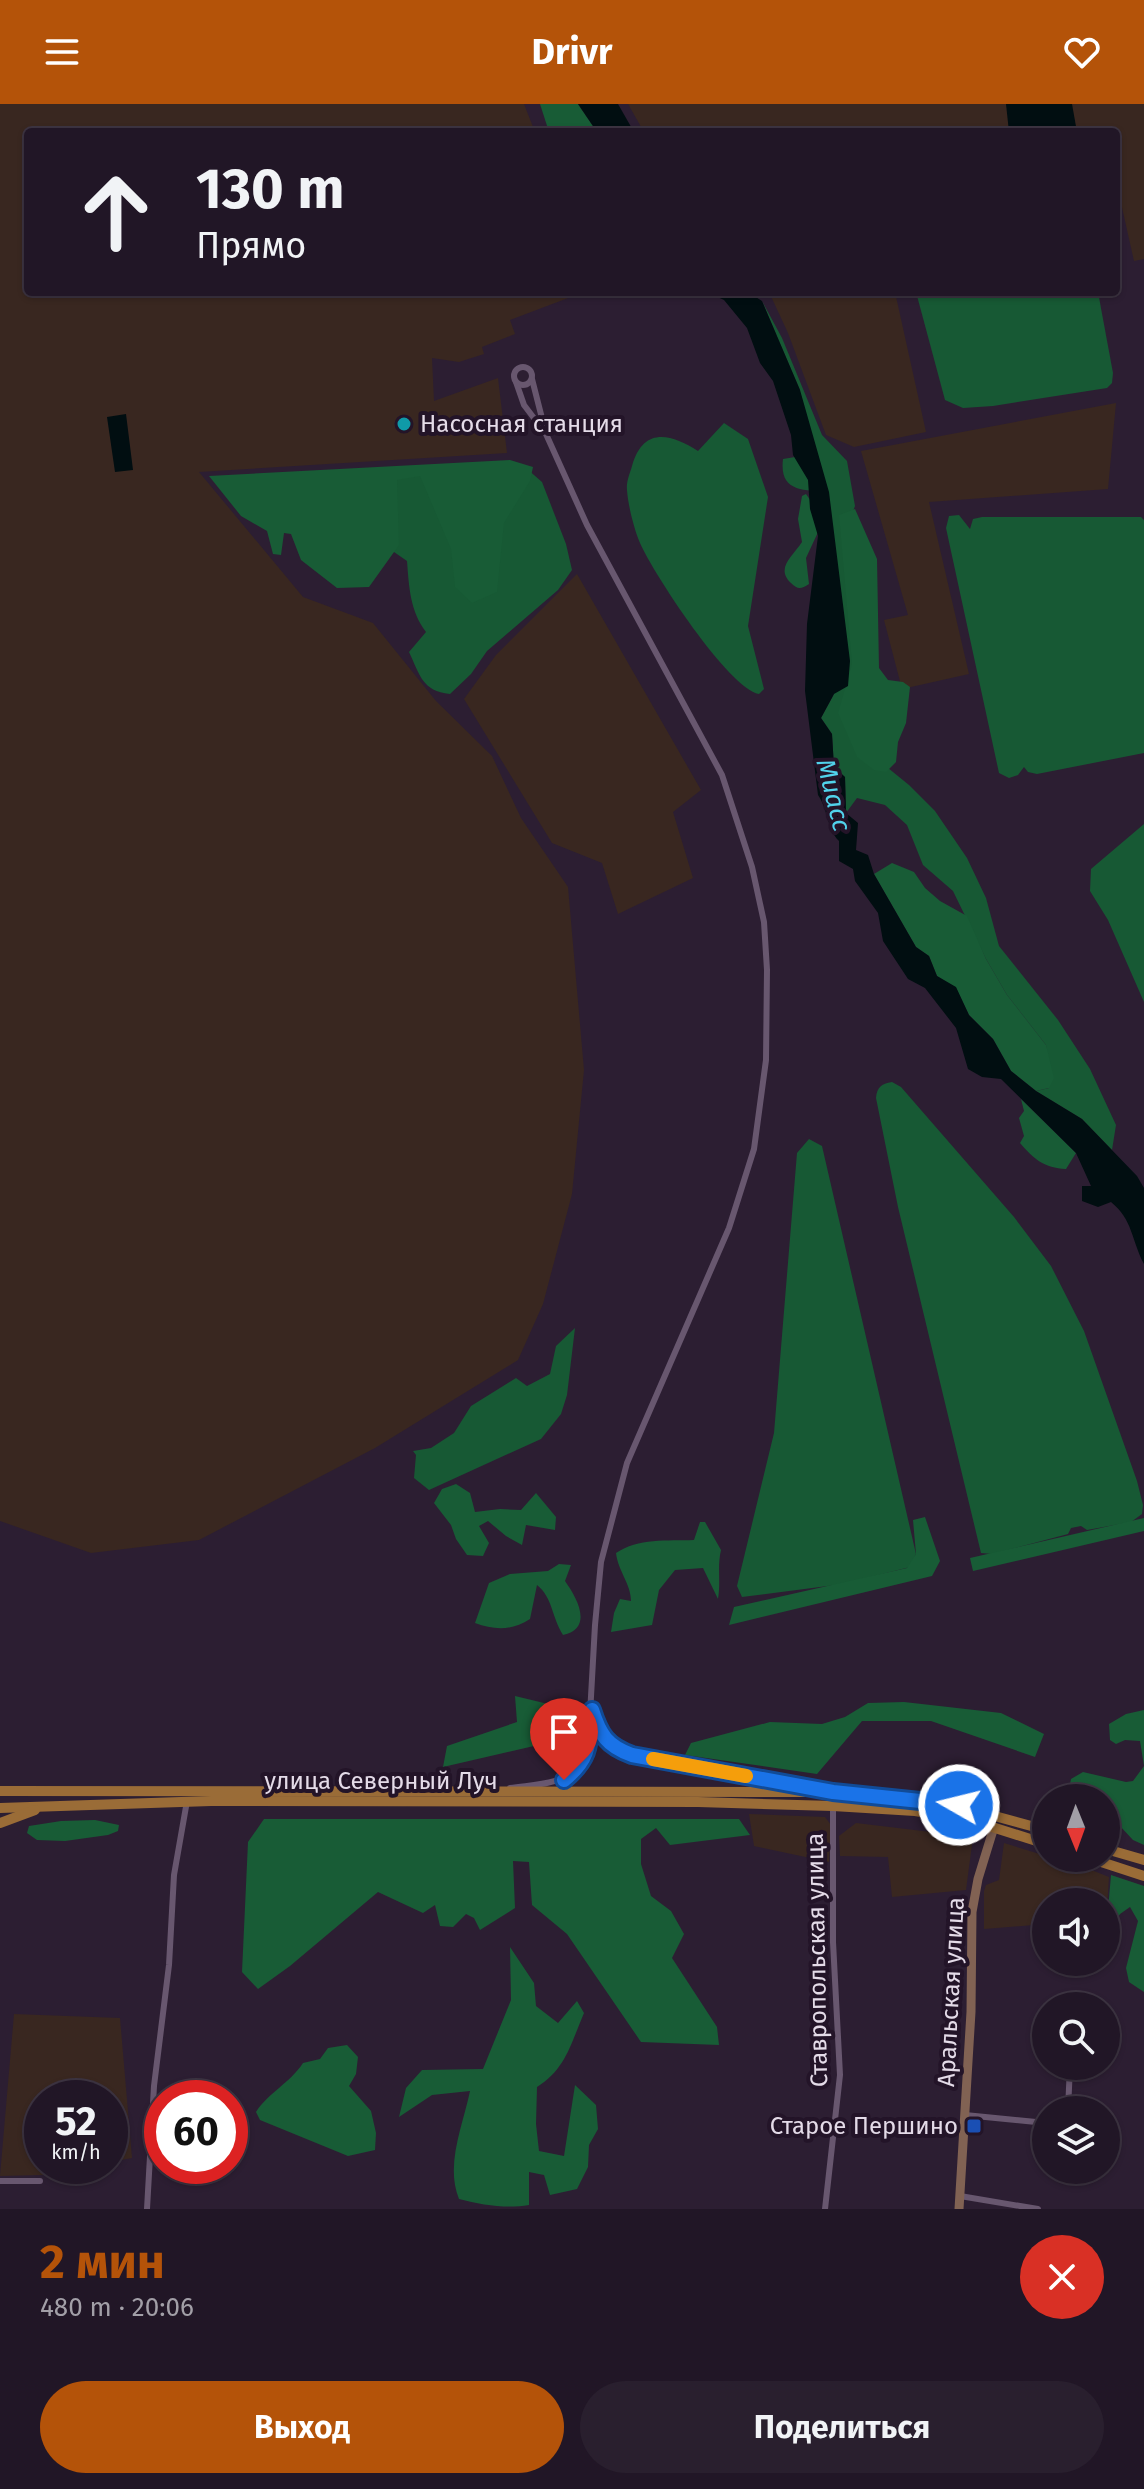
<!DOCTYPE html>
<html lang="ru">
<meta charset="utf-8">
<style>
:root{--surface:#211626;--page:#291f2e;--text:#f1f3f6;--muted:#a29fa7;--line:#3e3543;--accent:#b45309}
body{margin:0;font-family:"Fira Sans",sans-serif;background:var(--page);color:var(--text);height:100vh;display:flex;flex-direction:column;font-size:30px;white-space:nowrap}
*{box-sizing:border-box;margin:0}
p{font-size:26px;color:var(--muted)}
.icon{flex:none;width:44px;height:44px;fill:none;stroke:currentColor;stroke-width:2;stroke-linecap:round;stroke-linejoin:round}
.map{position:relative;height:2105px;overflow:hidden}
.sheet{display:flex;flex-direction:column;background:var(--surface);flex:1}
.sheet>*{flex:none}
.hud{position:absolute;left:24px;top:24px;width:1096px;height:168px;border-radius:8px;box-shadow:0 2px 6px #0004,0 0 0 2px var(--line);background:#211626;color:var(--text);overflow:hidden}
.needle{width:52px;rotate:179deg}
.tools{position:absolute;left:1032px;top:1680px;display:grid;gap:16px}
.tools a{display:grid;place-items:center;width:88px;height:88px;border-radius:50%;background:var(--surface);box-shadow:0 2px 6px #0004,0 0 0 2px var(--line);font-size:40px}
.speed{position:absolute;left:24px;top:1976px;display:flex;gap:16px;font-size:40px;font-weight:700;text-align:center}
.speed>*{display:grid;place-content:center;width:104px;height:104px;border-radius:50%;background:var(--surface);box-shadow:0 2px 6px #0004,0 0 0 2px var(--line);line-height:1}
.speed small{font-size:20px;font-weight:400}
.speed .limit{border:12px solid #d22;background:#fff;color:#111}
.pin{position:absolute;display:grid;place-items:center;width:68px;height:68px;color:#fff;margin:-82px -34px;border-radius:50% 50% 50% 0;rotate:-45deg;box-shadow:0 0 8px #0007}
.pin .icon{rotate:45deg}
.me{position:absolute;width:88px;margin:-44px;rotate:278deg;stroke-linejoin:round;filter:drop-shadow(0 0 6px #0008)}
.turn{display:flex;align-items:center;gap:28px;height:168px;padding:0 40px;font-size:36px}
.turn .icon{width:104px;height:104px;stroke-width:2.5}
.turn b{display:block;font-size:56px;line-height:68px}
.round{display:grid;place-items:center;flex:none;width:84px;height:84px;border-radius:42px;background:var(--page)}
.overview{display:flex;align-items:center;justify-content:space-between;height:136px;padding:0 40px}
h1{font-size:48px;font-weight:700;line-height:60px;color:var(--accent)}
.cta{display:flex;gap:16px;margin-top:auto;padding:16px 40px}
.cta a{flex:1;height:92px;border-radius:48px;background:var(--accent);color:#fff;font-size:32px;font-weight:700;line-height:92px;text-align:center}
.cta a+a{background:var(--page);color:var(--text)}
header{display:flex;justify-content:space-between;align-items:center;height:104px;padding:0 40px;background:var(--accent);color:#fff;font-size:36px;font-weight:700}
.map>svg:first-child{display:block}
.industrial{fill:#392720}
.green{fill:#175934}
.forest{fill:#185c36}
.water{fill:#010e11}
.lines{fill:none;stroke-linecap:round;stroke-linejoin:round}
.street{stroke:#68576f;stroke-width:6}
.secondary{stroke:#816253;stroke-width:9}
.primary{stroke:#9a6c37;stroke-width:10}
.route-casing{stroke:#114b97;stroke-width:20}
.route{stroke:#1a73e8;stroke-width:14}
.slow{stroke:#f59e0b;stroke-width:14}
.culture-dot{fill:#0f9aa8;stroke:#231428;stroke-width:3}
.transit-dot{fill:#1a4fb4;stroke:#231428;stroke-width:3}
.labels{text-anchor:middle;stroke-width:8;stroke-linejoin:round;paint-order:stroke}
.poi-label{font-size:24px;fill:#e4dbe8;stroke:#231428;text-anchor:start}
.street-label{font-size:24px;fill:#e4dbe8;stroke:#231428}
.water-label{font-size:26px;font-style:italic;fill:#51d2eb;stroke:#231428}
</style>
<header><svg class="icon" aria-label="menu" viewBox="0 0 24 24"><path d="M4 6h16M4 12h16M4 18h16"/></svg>Drivr<svg class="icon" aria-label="heart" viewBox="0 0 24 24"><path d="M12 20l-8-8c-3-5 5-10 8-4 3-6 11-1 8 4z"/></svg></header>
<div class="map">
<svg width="1144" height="2105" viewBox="0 0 1144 2105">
<rect width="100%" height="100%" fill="#2c1e32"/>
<!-- industrial -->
<g class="industrial">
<path d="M 0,0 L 524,0 L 535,28 L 28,28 L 28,188 L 576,188 L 576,191 L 510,216 L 515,230 L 482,243 L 484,250 L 459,258 L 432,254 L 434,297 L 498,274 L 507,349 L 199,368 L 303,493 L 373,519 L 436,597 L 492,652 L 521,714 L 568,783 L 584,966 L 572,1090 L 543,1200 L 518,1256 L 375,1344 L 199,1436 L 91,1449 L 0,1417 Z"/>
<path d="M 628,0 L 1144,0 L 1144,155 L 1134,157 L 1119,90 L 1116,89 L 1116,28 L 961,28 L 956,25 L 957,28 L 644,28 Z"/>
<path d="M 769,188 L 895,188 L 926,328 L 854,343 L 826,331 L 788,229 Z"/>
<path d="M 1116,299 L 1108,385 L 929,398 L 969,570 L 902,585 L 884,516 L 908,511 L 861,347 Z"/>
<path d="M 577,470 L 701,686 L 673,708 L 693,774 L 618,810 L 602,759 L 552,739 L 464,595 L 496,551 Z"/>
<path d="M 749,1710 L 825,1713 L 831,1721 L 829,1758 L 754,1742 Z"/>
<path d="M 856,1719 L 973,1733 L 966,1786 L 892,1793 L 888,1753 L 840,1752 L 839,1732 Z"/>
<path d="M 1004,1739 L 1046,1752 L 1046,1754 L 1084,1763 L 1109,1773 L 1106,1819 L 1106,1798 L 1046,1798 L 1046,1820 L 984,1825 L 984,1787 L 986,1781 L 999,1776 Z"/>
<path d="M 14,1910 L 120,1914 L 132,2054 L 110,2058 L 110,1994 L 42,1994 L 42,2062 L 84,2062 L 44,2071 L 0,2072 Z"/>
</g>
<!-- green -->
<g class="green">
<path d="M 916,188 L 1098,188 L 1113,269 L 1112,279 L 1107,284 L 993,302 L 963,304 L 945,296 Z"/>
<path d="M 762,197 L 782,234 L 822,331 L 847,357 L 855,402 L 846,426 L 877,655 L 909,681 L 935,707 L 967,754 L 986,794 L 999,842 L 1058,916 L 1090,965 L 1116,1021 L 1112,1046 L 1082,1015 L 1036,987 L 1049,984 L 1046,941 L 1007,891 L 986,855 L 953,787 L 923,761 L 907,721 L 885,701 L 857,694 L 846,709 L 845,673 L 834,663 L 832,630 L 821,614 L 834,590 L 828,388 C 803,386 779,388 783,355 L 801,352 L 800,286 Z"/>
<path d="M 724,319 L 748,335 L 768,393 L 748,522 L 764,585 L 759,590 C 729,585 653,469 640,439 C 634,425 628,401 627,386 C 626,378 630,369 632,362 C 643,323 670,329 698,347 Z"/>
<path d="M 526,364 L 542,378 L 566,440 L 572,466 L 558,486 L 487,547 L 471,570 L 450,590 C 422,587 420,571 409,548 L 426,528 C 410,507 409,483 407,457 L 394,448 L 374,443 L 314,374 Z"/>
<path d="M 959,411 L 970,425 L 973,415 L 982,413 L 1141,413 L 1144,416 L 1144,649 L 1037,670 L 1028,668 L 1024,663 L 1018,671 L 1009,674 L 999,669 L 946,424 L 949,412 Z"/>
<path d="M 1144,720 L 1144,898 L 1108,816 L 1090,787 L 1091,765 Z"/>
<path d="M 892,978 L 901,983 L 1014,1113 L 1051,1162 L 1084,1227 L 1137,1377 L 1143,1401 L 1142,1410 L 1131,1418 L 1087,1426 L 1081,1422 L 1071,1424 L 1068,1430 L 992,1450 L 981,1449 L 898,1103 L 876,994 C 877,983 881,980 892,978 Z"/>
<path d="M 809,1035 L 822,1042 L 916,1450 L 910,1463 L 843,1480 L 742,1493 L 737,1482 L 774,1329 L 797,1049 Z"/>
<path d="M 575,1224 L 567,1291 L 561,1310 L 541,1335 L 429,1386 L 414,1374 L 416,1351 L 413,1347 L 431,1344 L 454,1329 L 471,1302 L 516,1274 L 527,1282 L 550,1270 L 556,1242 Z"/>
</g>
<!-- forest -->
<g class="forest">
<path d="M 540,0 L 578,0 L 597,28 L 549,28 Z"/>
<path d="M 510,356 L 533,363 L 530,377 L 504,419 L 497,488 L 472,499 L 455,483 L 451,445 L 420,372 L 397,376 L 399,441 L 369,483 L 337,484 L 301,456 L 291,430 L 284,429 L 281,451 L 273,450 L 267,427 L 241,412 L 209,372 Z"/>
<path d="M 806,390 L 813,400 L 819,426 L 806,454 L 809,480 C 801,485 798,486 791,479 C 775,464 793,452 802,438 L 798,415 L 802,392 Z"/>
<path d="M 855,405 L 877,455 L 879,564 L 888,576 L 903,578 L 910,583 L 906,619 L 898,638 L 896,658 L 886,668 L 874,666 L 857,653 L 838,609 L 852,560 L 839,411 Z"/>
<path d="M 892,759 L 914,768 L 925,784 L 940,797 L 967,812 L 986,855 L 1007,891 L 1046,941 L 1054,974 L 1049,984 L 1036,987 L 1011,967 L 993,935 L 969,911 L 956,884 L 937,872 L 929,852 L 916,843 L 874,770 Z"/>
<path d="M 1021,995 L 1076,1049 L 1066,1065 C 1044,1064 1034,1055 1020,1039 L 1024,1032 L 1019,1014 L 1024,1007 Z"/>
<path d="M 456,1380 L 470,1389 L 475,1408 L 500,1405 L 521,1406 L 536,1389 L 556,1413 L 555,1426 L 526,1421 L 522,1441 L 506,1432 L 488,1417 L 479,1422 L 489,1439 L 483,1452 L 467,1451 L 456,1435 L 451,1421 L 434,1399 L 442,1385 Z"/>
<path d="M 925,1413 L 940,1457 L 932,1472 L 729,1521 L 734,1503 L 907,1464 L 916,1450 L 913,1416 Z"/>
<path d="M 1144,1414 L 1144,1427 L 973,1467 L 970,1454 Z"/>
<path d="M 700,1418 L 705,1418 L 721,1446 C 717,1463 721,1477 718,1495 L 703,1464 L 675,1466 L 659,1486 L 652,1521 L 611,1528 L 614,1509 L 620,1495 L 631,1497 C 631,1480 618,1467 616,1449 C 638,1434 667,1437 694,1436 Z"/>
<path d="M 559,1460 L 571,1461 L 565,1477 C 577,1494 594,1524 563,1531 C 551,1512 553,1494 537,1481 L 530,1515 C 512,1527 494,1526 475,1519 L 489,1479 L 510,1470 L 548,1467 Z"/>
<path d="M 515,1592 L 573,1606 L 560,1636 L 443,1663 L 447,1642 L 517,1618 Z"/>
<path d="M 904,1598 L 1001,1609 L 1044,1630 L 1035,1653 L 931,1617 L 862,1617 L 817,1670 L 685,1651 L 691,1639 L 770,1618 L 822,1620 L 845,1613 L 868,1599 Z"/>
<path d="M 1144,1606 L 1144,1741 L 1133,1736 L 1106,1707 L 1106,1694 L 1069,1694 L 1068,1691 L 1071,1675 L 1083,1668 L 1126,1678 L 1133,1677 L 1144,1662 L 1140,1637 L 1125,1636 L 1116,1640 L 1110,1636 L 1109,1620 L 1126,1610 Z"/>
<path d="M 264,1715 L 739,1715 L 750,1731 L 670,1741 L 656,1724 L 641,1735 L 641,1760 L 651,1792 L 671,1807 L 684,1830 L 672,1854 L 717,1923 L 719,1941 L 641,1938 L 567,1830 L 532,1801 L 529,1758 L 513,1757 L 515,1804 L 480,1826 L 474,1814 L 466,1810 L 453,1823 L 440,1822 L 435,1801 L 423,1809 L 378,1788 L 290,1862 L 258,1885 L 242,1868 L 248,1738 Z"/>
<path d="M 95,1716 L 119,1721 L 118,1727 L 108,1731 L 65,1737 L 37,1736 L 27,1729 L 29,1722 L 61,1717 Z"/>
<path d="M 1111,1771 L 1144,1782 L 1144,1888 L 1129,1878 L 1126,1864 L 1138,1817 L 1130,1803 L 1120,1810 L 1109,1829 L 1106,1829 Z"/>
<path d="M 510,1843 L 534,1879 L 536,1902 L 558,1919 L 577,1897 L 584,1909 C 571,1939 566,1965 537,1983 L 536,2020 L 539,2047 L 564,2052 L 575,1981 L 596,2001 L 598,2025 L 589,2041 L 588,2063 L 577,2085 L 550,2091 L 544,2071 L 529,2068 L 529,2101 C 506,2105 482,2101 459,2095 C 445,2061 463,2021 470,1987 L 432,1991 L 399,2013 L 406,1984 L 422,1966 L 483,1965 L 511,1896 Z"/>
<path d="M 347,1941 L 358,1953 L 356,1970 L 349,1982 L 371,2007 L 376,2029 L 375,2046 L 348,2052 L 260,2016 L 256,2008 C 268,1989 290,1979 303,1959 L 320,1955 L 328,1944 Z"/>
</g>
<!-- water -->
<g class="water">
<path d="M 578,0 L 618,0 L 634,28 L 597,28 Z"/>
<path d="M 1006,0 L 1072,0 L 1077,28 L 1009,28 Z"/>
<path d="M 707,188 L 748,188 L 762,197 L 800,286 L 829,388 L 850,557 L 848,582 L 834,590 L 821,614 L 832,630 L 834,663 L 845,673 L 846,709 L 858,719 L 856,746 L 868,751 L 874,770 L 916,843 L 929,852 L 937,872 L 956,883 L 969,911 L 993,935 L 1011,967 L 1036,987 L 1082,1015 L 1137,1072 L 1144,1084 L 1144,1160 C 1131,1135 1133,1116 1111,1098 L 1098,1103 L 1082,1097 L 1082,1082 L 1091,1082 L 1076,1049 L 1001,975 L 982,973 L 968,965 L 956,924 L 925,884 L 908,875 L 883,837 L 878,809 L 855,777 L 853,765 L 839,757 L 839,737 C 827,725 828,705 818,691 L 805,587 L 807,520 L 818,432 L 810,405 L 808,376 L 793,351 L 791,331 L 773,277 L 760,259 L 747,224 L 724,196 Z"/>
<path d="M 126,310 L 133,366 L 115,368 L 107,313 Z"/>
</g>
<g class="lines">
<!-- street -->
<g class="street">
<circle cx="523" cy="272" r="9"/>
<path d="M 532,275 L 546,330"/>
<path d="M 593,1611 C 601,1634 610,1643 632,1651 L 810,1684"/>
<path d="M 510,1684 C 545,1679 572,1682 588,1646 L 595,1521 L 601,1458 L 627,1359 L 729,1124 L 754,1045 L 766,956 L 767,866 L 764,818 L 752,763 L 722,671 L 587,421 L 546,330 L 524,301 L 516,278"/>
<path d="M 1068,2006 L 1070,1962"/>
<path d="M 965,2011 L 1046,2019"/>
<path d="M 0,2077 L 40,2077"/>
<path d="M 960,2092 L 1038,2105"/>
<path d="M 147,2105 L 154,1982 L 169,1861 L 174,1771 L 187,1697"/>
<path d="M 825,2105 L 840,1971 L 833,1838 L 833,1702"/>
</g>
<!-- secondary -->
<path class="secondary" d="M 959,2105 L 971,1908 L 972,1808 L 978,1775 L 994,1723"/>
<!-- primary -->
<g class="primary">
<path d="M 0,1687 L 833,1688 L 947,1699 L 1046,1726"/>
<path d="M 0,1704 L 211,1697 L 698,1698 L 833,1702 L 915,1707 L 970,1716 L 1046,1740"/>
<path d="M 0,1719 L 35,1706"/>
<path d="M 1106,1745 L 1144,1756"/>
<path d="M 1089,1754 L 1144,1772"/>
</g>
</g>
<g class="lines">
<!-- route casing -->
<g class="route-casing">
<path id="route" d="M 564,1676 C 591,1654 589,1639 592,1606 C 600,1631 607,1642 632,1651 L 833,1688 L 959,1701"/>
</g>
<!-- route -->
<use href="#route" class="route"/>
<!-- slow -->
<path class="slow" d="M 653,1655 L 746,1672"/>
</g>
<!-- markers -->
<circle class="culture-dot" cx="404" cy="320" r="8"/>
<rect class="transit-dot" x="966" y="2014" width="16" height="16" rx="4"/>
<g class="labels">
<!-- poi labels -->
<g class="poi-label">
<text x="420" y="328">Насосная станция</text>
<text x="958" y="2030" text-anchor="end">Старое Першино</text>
</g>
<!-- street labels -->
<g class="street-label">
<text x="381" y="1685">улица Северный Луч</text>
<text transform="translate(817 1856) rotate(-91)" y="8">Ставропольская улица</text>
<text transform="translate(951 1888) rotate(-87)" y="8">Аральская улица</text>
</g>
<!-- water labels -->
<g class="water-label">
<text transform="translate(834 691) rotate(76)" y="9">Миасс</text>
</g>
</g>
</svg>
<div class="tools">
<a><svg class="needle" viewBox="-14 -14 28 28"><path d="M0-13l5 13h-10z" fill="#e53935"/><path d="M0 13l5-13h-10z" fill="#a29fa7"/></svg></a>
<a><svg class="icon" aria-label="sound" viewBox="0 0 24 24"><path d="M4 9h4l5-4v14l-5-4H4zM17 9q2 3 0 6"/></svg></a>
<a><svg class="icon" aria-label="search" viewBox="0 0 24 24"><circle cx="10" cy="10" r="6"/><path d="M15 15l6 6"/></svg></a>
<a><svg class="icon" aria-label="layers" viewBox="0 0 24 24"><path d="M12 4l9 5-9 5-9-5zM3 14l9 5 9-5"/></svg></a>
</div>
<div class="speed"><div>52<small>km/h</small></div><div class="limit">60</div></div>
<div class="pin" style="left:564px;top:1676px;background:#d93025"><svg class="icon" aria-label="arrive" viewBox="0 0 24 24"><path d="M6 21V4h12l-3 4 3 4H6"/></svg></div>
<svg class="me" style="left:959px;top:1701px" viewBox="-20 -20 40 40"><circle r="17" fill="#1a73e8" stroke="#fff" stroke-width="3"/><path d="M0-11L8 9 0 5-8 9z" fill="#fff"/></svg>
<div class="hud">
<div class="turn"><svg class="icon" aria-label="ahead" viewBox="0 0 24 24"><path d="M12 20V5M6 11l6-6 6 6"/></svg><div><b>130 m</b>Прямо</div></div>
</div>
</div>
<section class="sheet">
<div class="overview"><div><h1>2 мин</h1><p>480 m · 20:06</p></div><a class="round" style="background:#d93025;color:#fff"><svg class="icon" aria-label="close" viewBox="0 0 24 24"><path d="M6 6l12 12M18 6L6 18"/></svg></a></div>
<div class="cta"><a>Выход</a><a>Поделиться</a></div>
</section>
